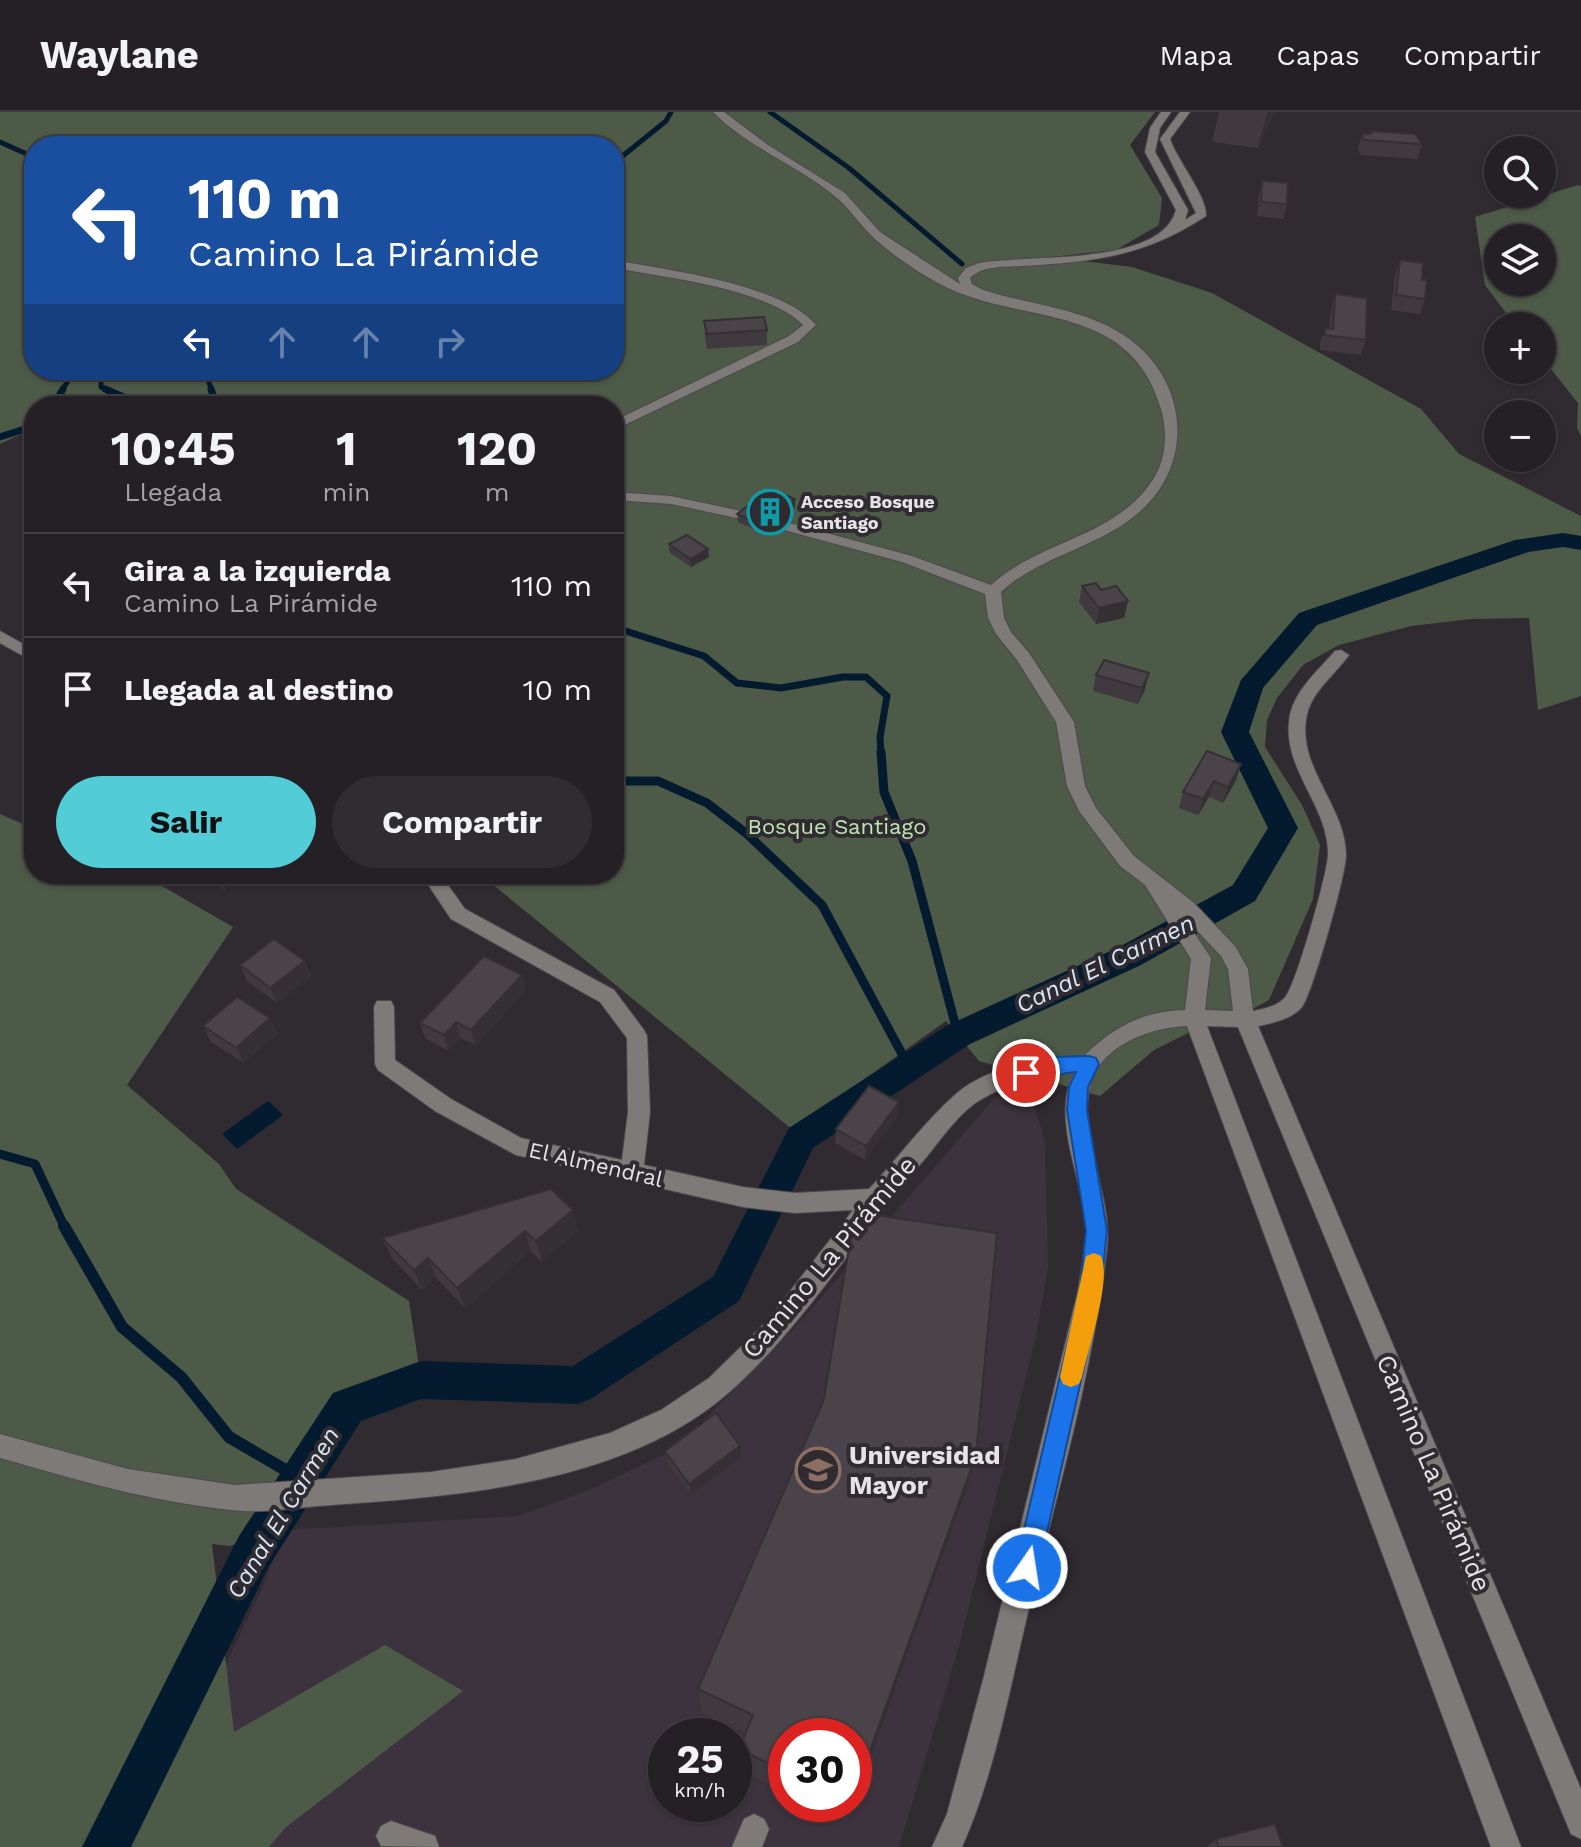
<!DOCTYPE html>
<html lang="es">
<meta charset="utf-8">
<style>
:root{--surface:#242025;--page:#302d32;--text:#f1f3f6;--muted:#a3a3a7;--line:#413e42;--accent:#52ccd6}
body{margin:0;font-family:"Work Sans",sans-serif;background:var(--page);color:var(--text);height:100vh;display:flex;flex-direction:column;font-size:30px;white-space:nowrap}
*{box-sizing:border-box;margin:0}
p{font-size:26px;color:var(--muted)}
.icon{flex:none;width:44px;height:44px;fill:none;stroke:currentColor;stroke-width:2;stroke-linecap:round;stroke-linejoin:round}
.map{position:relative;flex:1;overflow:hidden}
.details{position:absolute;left:24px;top:284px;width:600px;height:488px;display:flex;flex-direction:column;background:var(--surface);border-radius:32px;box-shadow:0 2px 6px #0004,0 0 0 2px var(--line)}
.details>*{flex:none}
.hud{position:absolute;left:24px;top:24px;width:600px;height:244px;border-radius:32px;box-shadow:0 2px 6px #0004,0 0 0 2px var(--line);background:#1a4fa0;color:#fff;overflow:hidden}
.tools{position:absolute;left:1484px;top:24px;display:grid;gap:16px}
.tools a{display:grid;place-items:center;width:72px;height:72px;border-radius:50%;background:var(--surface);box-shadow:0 2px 6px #0004,0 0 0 2px var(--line);font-size:40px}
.speed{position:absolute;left:648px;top:1606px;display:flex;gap:16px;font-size:40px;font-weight:700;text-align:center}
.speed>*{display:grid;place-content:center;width:104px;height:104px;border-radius:50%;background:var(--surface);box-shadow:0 2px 6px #0004,0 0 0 2px var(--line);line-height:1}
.speed small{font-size:20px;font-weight:400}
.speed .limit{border:12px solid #d22;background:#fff;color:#111}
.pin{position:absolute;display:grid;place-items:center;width:68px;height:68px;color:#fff;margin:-34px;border:4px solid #fff;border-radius:50%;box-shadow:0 2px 8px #0007}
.me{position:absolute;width:88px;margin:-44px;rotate:13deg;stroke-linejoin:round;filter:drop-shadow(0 0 6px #0008)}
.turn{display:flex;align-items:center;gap:28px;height:168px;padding:0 32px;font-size:36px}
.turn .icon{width:104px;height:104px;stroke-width:2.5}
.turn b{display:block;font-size:56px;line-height:68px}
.lanes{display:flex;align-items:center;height:76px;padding:0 32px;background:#0003;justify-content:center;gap:40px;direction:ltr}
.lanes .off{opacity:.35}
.eta{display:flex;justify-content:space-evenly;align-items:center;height:136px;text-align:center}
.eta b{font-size:48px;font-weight:700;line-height:56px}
.cta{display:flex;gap:16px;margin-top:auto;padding:16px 32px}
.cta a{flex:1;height:92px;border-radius:48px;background:var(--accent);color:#111;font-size:32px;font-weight:700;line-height:92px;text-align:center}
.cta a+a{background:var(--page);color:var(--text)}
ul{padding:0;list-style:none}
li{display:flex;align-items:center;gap:24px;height:104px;padding:0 32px;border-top:2px solid var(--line)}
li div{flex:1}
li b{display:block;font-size:30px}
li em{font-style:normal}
header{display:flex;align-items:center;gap:48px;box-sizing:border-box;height:112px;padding:0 40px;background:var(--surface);border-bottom:2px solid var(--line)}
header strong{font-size:38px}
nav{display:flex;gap:44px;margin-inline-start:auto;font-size:28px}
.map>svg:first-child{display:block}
.built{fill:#3c333e;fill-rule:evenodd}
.green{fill:#4d5a48;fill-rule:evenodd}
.water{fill:#041a2e}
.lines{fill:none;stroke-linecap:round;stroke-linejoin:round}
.stream-far3{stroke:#041a2e;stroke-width:5}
.stream-far2{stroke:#041a2e;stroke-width:7}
.stream-far1{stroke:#041a2e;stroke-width:9}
.stream{stroke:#041a2e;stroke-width:12}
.canal{fill:#041a2e;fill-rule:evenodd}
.minor-casing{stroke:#4d484e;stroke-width:2}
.minor{fill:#7d7a77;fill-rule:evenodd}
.wall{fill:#403a40}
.shaded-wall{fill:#343034}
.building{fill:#4a444a;stroke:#343034;stroke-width:2}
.route{fill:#1a73e8;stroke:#114b97;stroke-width:2}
.slow{fill:#f59e0b}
.labels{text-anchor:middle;stroke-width:8;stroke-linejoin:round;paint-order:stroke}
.far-poi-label{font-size:18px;font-weight:bold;fill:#e6e3e6;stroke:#302b31;text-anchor:start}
.park-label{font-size:22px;fill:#bfe5b2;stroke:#302b31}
.street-label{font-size:22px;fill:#e6e3e6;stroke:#302b31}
.water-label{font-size:24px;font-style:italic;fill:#d4e6f8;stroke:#302b31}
.near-street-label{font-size:26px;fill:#e6e3e6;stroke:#302b31}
.near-poi-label{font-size:26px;font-weight:bold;fill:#e6e3e6;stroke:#302b31;text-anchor:start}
</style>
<header>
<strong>Waylane</strong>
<nav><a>Mapa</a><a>Capas</a><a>Compartir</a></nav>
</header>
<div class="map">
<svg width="1581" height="1735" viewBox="0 0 1581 1735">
<rect width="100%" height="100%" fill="#302b31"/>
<!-- built -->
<path class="built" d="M 1013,974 L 1030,981 L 1045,1029 L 1048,1155 L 1036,1225 L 959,1534 L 899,1735 L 139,1735 L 263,1474 L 285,1418 L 518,1404 L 589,1378 L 676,1337 L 799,1211 L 994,987 ZM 666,1624 L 734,1624 L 734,1692 L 666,1692 ZM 786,1624 L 854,1624 L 854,1692 L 786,1692 Z"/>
<!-- green -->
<g class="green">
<path d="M 0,0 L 1155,0 L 1130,33 L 1162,86 L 1159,113 L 1116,138 L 1051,145 L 1132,155 L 1212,181 L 1421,297 L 1459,342 L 1581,404 L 1581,584 L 1538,598 L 1529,506 L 1471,507 L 1411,514 L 1339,533 L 1303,553 L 1277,586 L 1267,608 L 1265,635 L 1302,693 L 1320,733 L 1313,787 L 1269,888 L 1249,899 L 1202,914 L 1154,938 L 1100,984 L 979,949 L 946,909 L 793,1018 L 480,762 L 614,762 L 614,294 L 34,294 L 34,316 L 0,332 ZM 34,34 L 614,34 L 614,258 L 34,258 Z"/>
<path d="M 1578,73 L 1581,74 L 1581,324 L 1577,316 L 1578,291 L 1542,246 L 1542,214 L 1516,214 L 1485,173 L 1475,105 ZM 1542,126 L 1542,170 L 1498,170 L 1498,126 Z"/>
<path d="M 0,702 L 34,717 L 34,762 L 141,762 L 233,815 L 127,973 L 219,1052 L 236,1077 L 409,1189 L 421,1268 L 347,1295 L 285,1418 L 229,1434 L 212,1432 L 234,1620 L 385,1533 L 463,1579 L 285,1716 L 269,1735 L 0,1735 Z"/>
</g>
<!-- water -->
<path class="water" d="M 268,989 L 283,1003 L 237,1037 L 222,1022 Z"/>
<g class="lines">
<!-- stream-far3 -->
<g class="stream-far3">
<path d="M 770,0 L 849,56 L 962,152"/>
<path d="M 0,30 L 29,43 L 34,61"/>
<path d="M 614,51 L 666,9 L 671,0"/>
<path d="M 34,120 L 34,124"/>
<path d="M 101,258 L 101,275 L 110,279"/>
<path d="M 62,279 L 74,258"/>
<path d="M 212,279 L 208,268 L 212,258"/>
</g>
<!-- stream-far2 -->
<g class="stream-far2">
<path d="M 105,277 L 126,286 L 128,294"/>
<path d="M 211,277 L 217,294"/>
<path d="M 53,294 L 63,277"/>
<path d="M 0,325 L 34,314"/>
<path d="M 614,511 L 616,516 L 704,544 L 737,571 L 781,576 L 843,565 L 866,565 L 887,584 L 880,625 L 881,642"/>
</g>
<!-- stream-far1 -->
<g class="stream-far1">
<path d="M 881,640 L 884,680 L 912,749 L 958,923"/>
<path d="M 614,669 L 658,669 L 707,691 L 747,722 L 822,793 L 909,955"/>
<path d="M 0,1042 L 35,1052 L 65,1116"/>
</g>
<!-- stream -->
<path class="stream" d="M 64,1114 L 122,1215 L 181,1265 L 229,1325 L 301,1367"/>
<!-- canal -->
<path class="canal" d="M 1563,421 L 1581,424 L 1581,438 L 1563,435 L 1528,440 L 1317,513 L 1263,576 L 1249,620 L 1298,716 L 1255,789 L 1141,853 L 970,932 L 813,1036 L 739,1189 L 592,1286 L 578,1292 L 421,1287 L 361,1309 L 269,1454 L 131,1735 L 82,1735 L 239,1424 L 333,1281 L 421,1249 L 573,1254 L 713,1165 L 789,1016 L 946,914 L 1119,835 L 1233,773 L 1268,716 L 1221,620 L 1241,568 L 1299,501 L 1515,428 Z"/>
<!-- minor casing -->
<g class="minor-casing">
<g id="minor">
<path d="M 713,0 L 724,0 L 768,33 L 845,81 L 880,120 L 960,172 L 958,166 L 966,156 L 979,151 C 1026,142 1161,155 1176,98 L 1145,40 L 1150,16 L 1161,0 L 1171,0 L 1160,16 L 1155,40 L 1188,98 L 1185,108 L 1196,101 L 1160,27 L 1180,0 L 1190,0 L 1170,27 C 1178,50 1207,84 1206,104 C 1146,144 1093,150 1023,154 C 1007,155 982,153 970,166 L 972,172 L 983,178 C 1027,192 1077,196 1117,219 C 1189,260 1200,355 1132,406 C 1092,437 1039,445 1001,480 L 1004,506 L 1011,520 L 1029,541 L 1074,610 L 1085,674 L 1096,696 L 1134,744 L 1193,790 L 1235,834 L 1248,857 L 1253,899 C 1264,897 1279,894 1286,884 C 1297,869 1327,763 1328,743 C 1329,695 1284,659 1289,610 C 1291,581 1318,559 1335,539 L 1341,538 L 1349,543 C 1334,564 1309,581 1306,608 C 1299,657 1345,694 1346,742 C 1347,760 1312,882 1302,895 C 1292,907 1273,911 1258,914 L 1581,1677 L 1581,1727 L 1571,1722 L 1238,915 L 1207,914 L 1521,1735 L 1491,1735 L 1187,914 C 1153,915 1104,932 1092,968 C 1074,1022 1113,1080 1107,1135 C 1094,1256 1058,1378 1029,1496 C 1010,1575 995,1661 962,1735 L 932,1735 L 947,1702 L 984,1564 L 1078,1179 C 1081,1159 1086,1137 1086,1117 C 1084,1068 1050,1008 1074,961 C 1041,962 1002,973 974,992 C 955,1006 939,1030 924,1048 C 857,1123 804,1215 727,1282 C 624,1371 461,1384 331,1393 C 299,1395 263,1402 231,1398 C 152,1390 77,1368 0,1346 L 0,1322 L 128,1357 L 235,1373 L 431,1360 L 516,1347 L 610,1321 L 661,1298 L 709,1266 L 767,1209 L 853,1098 L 795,1101 L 743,1095 L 516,1043 L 435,999 L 378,958 L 375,952 L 374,895 L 377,889 L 391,889 L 394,895 L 395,948 L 451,987 L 521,1026 L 622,1048 L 628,1000 L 627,926 L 600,890 L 451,807 L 421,762 L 440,762 L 465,797 L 614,878 L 644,918 L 647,924 L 650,1000 L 644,1053 L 743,1075 L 795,1081 L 869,1077 C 898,1046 925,1009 956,982 C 988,954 1044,945 1084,944 C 1113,915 1143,899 1185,898 L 1191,847 L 1145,773 L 1120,754 L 1079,699 L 1067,674 L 1056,610 L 1017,548 L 996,522 L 988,506 L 985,482 L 902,450 L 769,414 L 767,411 L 774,407 L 912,444 L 991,473 C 1038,429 1114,426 1152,369 C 1167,347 1168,318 1160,294 C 1129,192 1027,212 950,177 C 926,166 888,141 870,122 C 859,111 849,96 837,86 C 801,54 749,37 713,0 ZM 1183,804 L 1221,844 L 1228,857 L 1233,899 L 1205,898 L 1211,846 Z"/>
<path d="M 614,148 C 666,158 783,172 816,213 L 798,230 L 614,318 L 614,309 L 789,224 L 803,213 C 768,177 664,165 614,156 Z"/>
<path d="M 614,380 L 671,384 L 746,400 L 753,404 L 746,408 L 671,392 L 614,388 Z"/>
<path d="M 0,519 L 34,538 L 34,550 L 0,531 Z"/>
<path d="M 754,1702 L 764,1707 L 769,1717 L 762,1735 L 732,1735 L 744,1707 Z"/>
<path d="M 391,1709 L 435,1724 L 439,1735 L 381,1734 L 376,1724 L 381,1714 Z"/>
</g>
</g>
<!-- minor -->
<use href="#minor" class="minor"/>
</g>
<!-- wall -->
<g class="wall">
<path d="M 1219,0 L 1275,0 L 1258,36 L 1212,30 Z"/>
<path d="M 1370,19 L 1422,32 L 1418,47 L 1360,43 L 1358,36 L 1362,22 L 1370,22 Z"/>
<path d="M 1262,69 L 1287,92 L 1283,107 L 1257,104 L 1259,83 Z"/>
<path d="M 1400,148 L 1425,187 L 1420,202 L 1391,198 L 1395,163 Z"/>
<path d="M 1335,182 L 1366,228 L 1361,243 L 1320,238 L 1320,231 L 1325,216 L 1329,216 L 1331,198 Z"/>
<path d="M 704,209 L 767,218 L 767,233 L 707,237 L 705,224 Z"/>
<path d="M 795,387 L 795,395 L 763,421 L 738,410 L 737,402 Z"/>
<path d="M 669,432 L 709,445 L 691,455 L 669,440 Z"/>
<path d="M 1082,474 L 1101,478 L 1128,489 L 1124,506 L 1096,512 L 1079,490 Z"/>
<path d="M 1096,563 L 1145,577 L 1138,592 L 1093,579 Z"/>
<path d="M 1241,652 L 1236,668 L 1223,691 L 1209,685 L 1198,703 L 1179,696 L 1183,680 Z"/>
<path d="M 205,762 L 248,762 L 225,778 Z"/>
<path d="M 305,849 L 311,864 L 277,891 L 247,869 L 240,853 Z"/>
<path d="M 526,878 L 476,933 L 460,926 L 448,939 L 425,926 L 420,911 Z"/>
<path d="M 203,914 L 278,921 L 244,951 L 211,930 Z"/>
<path d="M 899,990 L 897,1005 L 865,1048 L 835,1031 L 836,1017 Z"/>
<path d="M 551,1077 L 578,1119 L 542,1150 L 531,1139 L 465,1196 L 436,1166 L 422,1178 L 392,1146 L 382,1126 Z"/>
<path d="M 740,1334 L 741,1345 L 691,1383 L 667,1350 L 665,1339 Z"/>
<path d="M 976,1343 L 967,1375 L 786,1624 L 786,1680 L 741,1658 L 739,1637 L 745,1621 L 702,1600 L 698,1577 Z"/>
<path d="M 811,1692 L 854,1692 L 847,1710 Z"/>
<path d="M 1216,1727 L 1283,1735 L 1208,1735 L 1208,1733 Z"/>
</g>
<!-- shaded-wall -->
<g class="shaded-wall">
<path d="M 1267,0 L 1275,0 L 1258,36 Z"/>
<path d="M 795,387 L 795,395 L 763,421 L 762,413 Z"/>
<path d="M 708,437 L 709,445 L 691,455 L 690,447 Z"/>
<path d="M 1128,489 L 1124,506 L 1096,512 L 1099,496 Z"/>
<path d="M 1149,561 L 1145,577 L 1138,592 L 1142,576 Z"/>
<path d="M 1241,652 L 1236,668 L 1223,691 L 1228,675 Z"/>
<path d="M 1214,669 L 1209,685 L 1198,703 L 1203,687 Z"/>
<path d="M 218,762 L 248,762 L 225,778 Z"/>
<path d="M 305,849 L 311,864 L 277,891 L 270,876 Z"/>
<path d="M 522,863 L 526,878 L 476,933 L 471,918 Z"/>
<path d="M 270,906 L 278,921 L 244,951 L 236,936 Z"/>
<path d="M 456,910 L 460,926 L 448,939 L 444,923 Z"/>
<path d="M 899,990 L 897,1005 L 865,1048 L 866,1034 Z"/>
<path d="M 573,1098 L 578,1119 L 542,1150 L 536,1129 Z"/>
<path d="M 525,1119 L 531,1139 L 465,1196 L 457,1176 Z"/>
<path d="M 428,1146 L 436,1166 L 422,1178 L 414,1158 Z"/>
<path d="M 740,1334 L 741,1345 L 691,1383 L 689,1372 Z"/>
<path d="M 976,1343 L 967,1375 L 854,1692 L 854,1683 Z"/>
<path d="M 851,1692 L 854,1692 L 847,1710 Z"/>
</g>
<!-- building -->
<g class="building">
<path d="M 1370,19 L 1415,22 L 1422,32 L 1364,28 L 1362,22 L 1371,22 Z"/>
<path d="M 1262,69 L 1288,71 L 1287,92 L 1261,90 Z"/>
<path d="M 1400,148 L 1423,151 L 1422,168 L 1427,168 L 1425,187 L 1396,183 Z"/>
<path d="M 1335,182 L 1367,186 L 1366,228 L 1324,223 L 1325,216 L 1333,217 Z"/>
<path d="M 764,205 L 767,218 L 707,222 L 704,209 Z"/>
<path d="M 770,377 L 795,387 L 762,413 L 737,402 Z"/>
<path d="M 687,423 L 708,437 L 690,447 L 669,432 Z"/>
<path d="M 1096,471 L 1101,478 L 1116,474 L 1128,489 L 1099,496 L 1082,474 Z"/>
<path d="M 1104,548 L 1149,561 L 1142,576 L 1096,563 Z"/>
<path d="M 1207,639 L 1241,652 L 1228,675 L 1214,669 L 1203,687 L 1183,680 Z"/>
<path d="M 274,827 L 305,849 L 270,876 L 240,853 Z"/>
<path d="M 484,844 L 522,863 L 471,918 L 456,910 L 444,923 L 420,911 Z"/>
<path d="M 237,885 L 270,906 L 236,936 L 203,914 Z"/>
<path d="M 869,974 L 899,990 L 866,1034 L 836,1017 Z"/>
<path d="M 551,1077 L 573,1098 L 536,1129 L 525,1119 L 457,1176 L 428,1146 L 414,1158 L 382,1126 Z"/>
<path d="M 855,1100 L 997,1121 L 976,1343 L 854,1683 L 854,1624 L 786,1624 L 786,1660 L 739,1637 L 753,1603 L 698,1577 L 824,1287 Z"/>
<path d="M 716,1301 L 740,1334 L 689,1372 L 665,1339 Z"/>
<path d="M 1275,1712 L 1283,1735 L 1219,1735 L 1216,1727 Z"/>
</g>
<!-- route -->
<path class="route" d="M 1089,944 L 1096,946 L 1099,952 L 1088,975 L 1087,998 L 1107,1118 L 1101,1179 L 1039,1456 L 1035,1465 L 1027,1469 L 1018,1465 L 1015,1456 L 1080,1179 L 1086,1118 L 1067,998 L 1069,975 L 1076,960 C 1061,961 1028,970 1019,967 L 1016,961 L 1019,956 L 1054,945 Z"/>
<!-- slow -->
<path class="slow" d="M 1094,1141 L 1101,1144 C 1112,1168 1088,1237 1082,1265 L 1079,1272 L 1071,1275 L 1063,1272 L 1060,1265 L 1086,1144 Z"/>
<!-- icons -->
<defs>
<g id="building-ring" transform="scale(2.3)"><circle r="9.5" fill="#302b31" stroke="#0f9aa8" stroke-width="1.5"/><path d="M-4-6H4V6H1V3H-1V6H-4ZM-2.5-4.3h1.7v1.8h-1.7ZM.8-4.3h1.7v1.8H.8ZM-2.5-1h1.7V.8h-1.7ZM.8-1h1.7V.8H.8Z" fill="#0f9aa8"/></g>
<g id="university-ring" transform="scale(2.3)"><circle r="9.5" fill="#302b31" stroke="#8d6e63" stroke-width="1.5"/><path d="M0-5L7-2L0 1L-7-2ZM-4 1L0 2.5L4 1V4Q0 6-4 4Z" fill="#8d6e63"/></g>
</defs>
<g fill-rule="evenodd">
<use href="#building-ring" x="770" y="400"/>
<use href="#university-ring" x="818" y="1358"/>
</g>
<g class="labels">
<!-- far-poi labels -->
<g class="far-poi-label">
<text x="801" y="396">Acceso Bosque<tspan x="801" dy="21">Santiago</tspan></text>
</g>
<!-- park labels -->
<g class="park-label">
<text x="837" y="722">Bosque Santiago</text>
</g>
<!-- street labels -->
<g class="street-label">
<text transform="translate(596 1052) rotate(13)" y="8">El Almendral</text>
</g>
<!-- water labels -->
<g class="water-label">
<text transform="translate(1105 852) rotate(-26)" y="8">Canal El Carmen</text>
<text transform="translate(283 1401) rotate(-59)" y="8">Canal El Carmen</text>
</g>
<!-- near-street labels -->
<g class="near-street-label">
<text transform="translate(829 1145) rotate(-50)" y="9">Camino La Pirámide</text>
<text transform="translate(1434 1361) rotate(67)" y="9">Camino La Pirámide</text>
</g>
<!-- near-poi labels -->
<g class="near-poi-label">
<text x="849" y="1352">Universidad<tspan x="849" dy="30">Mayor</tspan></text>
</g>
</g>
</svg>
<div class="tools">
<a><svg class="icon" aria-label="search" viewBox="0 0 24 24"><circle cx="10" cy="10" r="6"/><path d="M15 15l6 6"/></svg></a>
<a><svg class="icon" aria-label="layers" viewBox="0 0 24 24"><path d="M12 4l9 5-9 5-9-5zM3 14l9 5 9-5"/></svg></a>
<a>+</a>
<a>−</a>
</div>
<div class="speed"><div>25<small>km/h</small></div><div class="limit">30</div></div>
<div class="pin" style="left:1026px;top:961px;background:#d93025"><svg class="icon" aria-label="arrive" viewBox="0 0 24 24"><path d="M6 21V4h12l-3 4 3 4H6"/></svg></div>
<svg class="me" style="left:1027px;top:1456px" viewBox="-20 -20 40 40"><circle r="17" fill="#1a73e8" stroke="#fff" stroke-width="3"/><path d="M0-11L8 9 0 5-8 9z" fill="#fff"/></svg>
<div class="hud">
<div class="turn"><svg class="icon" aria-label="left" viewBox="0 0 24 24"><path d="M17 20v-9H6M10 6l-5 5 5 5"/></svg><div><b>110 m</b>Camino La Pirámide</div></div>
<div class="lanes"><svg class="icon" aria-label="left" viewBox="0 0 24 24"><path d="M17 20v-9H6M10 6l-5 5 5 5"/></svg><svg class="icon off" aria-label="ahead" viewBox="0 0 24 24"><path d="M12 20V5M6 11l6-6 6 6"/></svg><svg class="icon off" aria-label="ahead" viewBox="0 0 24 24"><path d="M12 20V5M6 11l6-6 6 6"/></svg><svg class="icon off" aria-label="right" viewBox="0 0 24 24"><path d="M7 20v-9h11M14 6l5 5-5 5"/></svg></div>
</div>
<section class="details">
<div class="eta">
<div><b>10:45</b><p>Llegada</p></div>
<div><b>1</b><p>min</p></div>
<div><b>120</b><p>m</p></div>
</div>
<ul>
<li><svg class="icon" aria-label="left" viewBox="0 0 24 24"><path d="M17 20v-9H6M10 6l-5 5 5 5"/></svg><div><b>Gira a la izquierda</b><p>Camino La Pirámide</p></div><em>110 m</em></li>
<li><svg class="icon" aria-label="arrive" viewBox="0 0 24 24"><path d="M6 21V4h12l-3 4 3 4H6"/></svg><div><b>Llegada al destino</b></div><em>10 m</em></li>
</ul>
<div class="cta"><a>Salir</a><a>Compartir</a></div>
</section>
</div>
